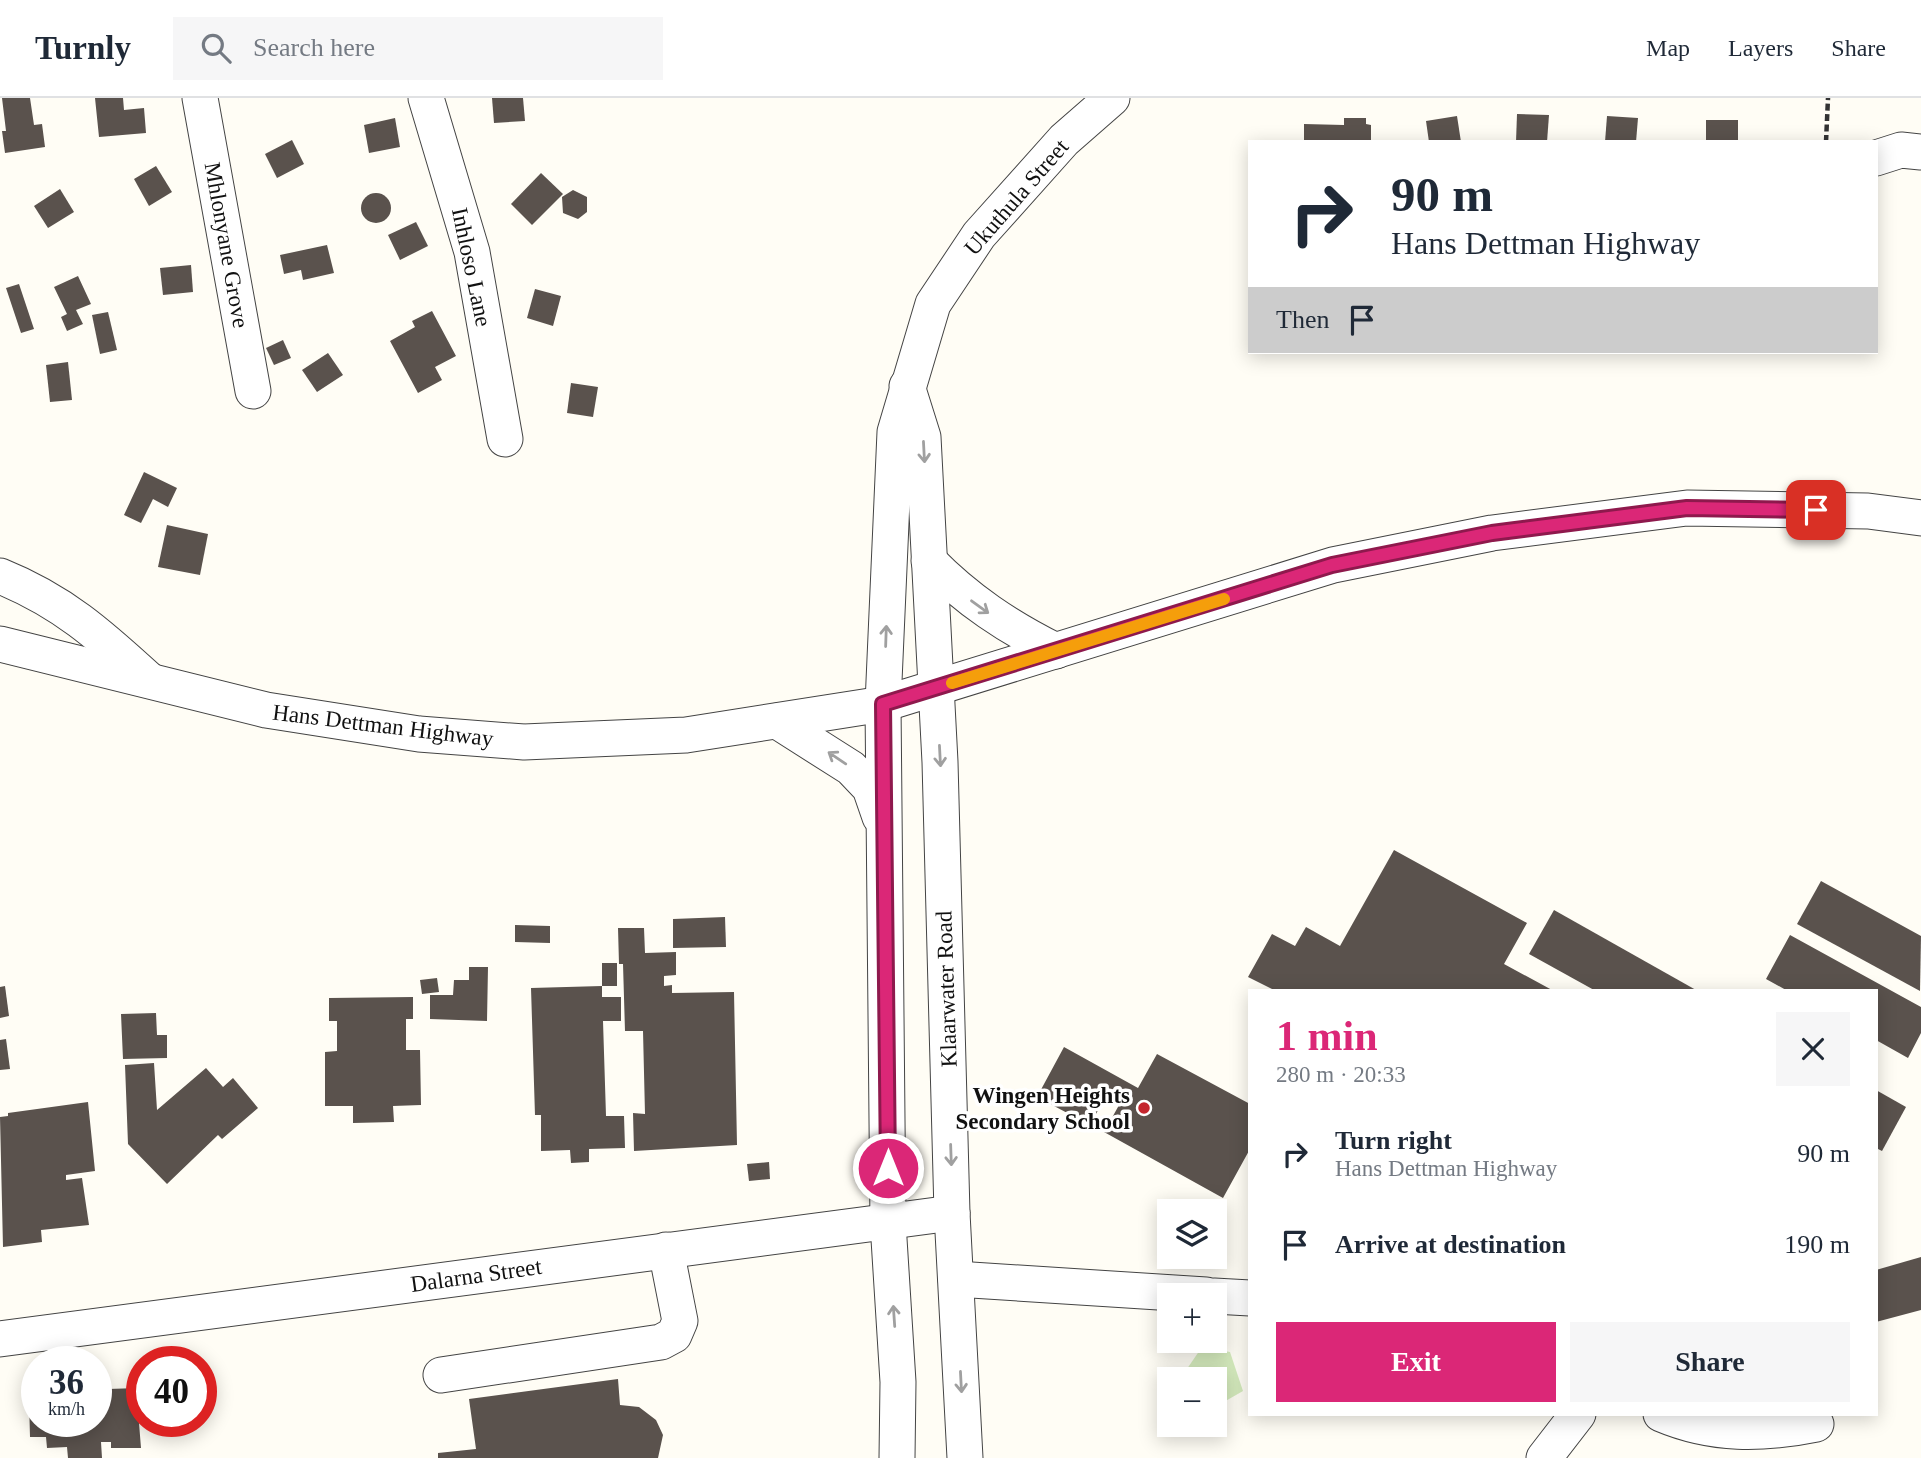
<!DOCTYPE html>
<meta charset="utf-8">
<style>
:root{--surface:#fff;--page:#f6f6f7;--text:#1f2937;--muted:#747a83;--line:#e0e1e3;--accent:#db2777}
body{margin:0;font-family:"Times New Roman",serif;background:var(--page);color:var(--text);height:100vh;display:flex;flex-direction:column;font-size:26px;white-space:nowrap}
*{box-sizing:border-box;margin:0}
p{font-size:23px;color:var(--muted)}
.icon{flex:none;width:38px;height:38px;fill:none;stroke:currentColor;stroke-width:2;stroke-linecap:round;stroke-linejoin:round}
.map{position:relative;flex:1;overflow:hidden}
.sheet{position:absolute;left:1248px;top:891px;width:630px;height:427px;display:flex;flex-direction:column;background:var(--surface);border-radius:0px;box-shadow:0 4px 18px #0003}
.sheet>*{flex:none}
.top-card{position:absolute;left:1248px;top:42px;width:630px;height:214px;border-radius:0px;box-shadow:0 4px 18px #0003;background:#fff;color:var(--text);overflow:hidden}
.controls{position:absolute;left:1157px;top:1101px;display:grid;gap:14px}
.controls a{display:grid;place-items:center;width:70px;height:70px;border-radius:0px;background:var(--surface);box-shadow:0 4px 18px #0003;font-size:35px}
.speed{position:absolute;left:21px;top:1248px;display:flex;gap:14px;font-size:35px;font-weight:700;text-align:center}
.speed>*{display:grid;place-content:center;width:91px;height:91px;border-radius:50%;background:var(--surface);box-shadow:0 4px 18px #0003;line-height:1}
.speed small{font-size:18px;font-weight:400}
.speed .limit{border:10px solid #d22;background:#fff;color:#111}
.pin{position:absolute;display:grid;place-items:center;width:60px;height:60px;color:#fff;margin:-30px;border-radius:14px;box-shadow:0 4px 10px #0006}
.me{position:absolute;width:77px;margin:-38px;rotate:0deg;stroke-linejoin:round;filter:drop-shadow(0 0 5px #0008)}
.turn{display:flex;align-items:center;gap:24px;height:147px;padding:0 28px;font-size:32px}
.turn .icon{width:91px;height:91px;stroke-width:2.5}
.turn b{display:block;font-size:49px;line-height:60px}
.then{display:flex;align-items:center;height:66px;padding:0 28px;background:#0003;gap:14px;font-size:26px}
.round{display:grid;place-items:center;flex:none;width:74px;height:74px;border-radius:0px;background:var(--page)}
.overview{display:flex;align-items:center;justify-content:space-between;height:119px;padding:0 28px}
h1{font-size:42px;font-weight:700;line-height:52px;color:var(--accent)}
.button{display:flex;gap:14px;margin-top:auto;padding:14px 28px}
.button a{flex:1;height:80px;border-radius:0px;background:var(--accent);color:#fff;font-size:28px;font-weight:700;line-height:80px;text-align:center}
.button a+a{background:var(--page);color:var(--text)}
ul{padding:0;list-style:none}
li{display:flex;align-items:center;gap:21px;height:91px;padding:0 28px}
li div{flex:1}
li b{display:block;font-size:26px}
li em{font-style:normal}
header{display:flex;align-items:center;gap:42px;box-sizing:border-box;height:98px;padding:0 35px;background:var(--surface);border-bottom:2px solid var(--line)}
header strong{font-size:33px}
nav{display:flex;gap:38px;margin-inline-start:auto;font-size:24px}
.search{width:490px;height:63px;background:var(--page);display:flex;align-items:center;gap:18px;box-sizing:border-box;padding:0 24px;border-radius:0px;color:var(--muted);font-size:26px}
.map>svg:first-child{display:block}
.green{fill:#d5ebbd}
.building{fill:#5a524d}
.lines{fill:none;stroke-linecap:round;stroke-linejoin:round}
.minor-casing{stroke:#444;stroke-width:37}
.path{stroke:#333;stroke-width:4.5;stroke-dasharray:7 3.5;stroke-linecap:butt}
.minor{stroke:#fff;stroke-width:35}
.oneway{stroke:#a0a0a0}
.route-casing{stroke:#8e194d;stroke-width:18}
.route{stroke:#db2777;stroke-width:12}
.slow{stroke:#f59e0b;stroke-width:12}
.poi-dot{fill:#c4262e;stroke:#fff;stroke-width:2.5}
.labels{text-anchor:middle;stroke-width:7;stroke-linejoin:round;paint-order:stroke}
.street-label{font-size:23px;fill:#111;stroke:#fff}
.poi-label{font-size:23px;font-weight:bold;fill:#111;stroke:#fff;text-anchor:end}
</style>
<header>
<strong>Turnly</strong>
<div class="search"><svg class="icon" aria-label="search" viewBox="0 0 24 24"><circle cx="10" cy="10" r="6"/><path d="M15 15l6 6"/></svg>Search here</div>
<nav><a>Map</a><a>Layers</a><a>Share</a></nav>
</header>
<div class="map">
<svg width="1921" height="1360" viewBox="0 0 1921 1360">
<rect width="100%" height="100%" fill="#fffdf5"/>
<!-- green -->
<path class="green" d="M 1202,1249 L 1230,1254 L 1243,1293 L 1215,1309 L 1214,1281 L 1180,1281 Z"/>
<!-- building -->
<g class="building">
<path d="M 2,0 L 30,0 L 34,27 L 42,26 L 45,49 L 5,55 L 2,33 L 6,33 Z"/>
<path d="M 95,0 L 123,0 L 124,12 L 144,10 L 146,35 L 99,39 Z"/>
<path d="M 492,0 L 523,0 L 525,23 L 494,25 Z"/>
<path d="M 1517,16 L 1549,17 L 1547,44 L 1516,44 Z"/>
<path d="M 1457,18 L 1461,44 L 1429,44 L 1426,23 Z"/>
<path d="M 1607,18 L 1638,20 L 1636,44 L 1605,44 Z"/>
<path d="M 395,20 L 400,49 L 369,55 L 364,27 Z"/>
<path d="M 1344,20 L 1366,20 L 1366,26 L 1371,27 L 1371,44 L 1304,44 L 1304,26 L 1344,27 Z"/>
<rect x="1706" y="22" width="32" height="22"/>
<path d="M 292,42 L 304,66 L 277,80 L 265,56 Z"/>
<path d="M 156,68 L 172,94 L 149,108 L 134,81 Z"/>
<path d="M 541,75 L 563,96 L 532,127 L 511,106 Z"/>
<path d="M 60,91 L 74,114 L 48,130 L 34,108 Z"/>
<path d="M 573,92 L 587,99 L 587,114 L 578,121 L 563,115 L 562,99 Z"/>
<circle cx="376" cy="110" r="15"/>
<path d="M 416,124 L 428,148 L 400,162 L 388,137 Z"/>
<path d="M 327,147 L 334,175 L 303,182 L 301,172 L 284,176 L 280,157 Z"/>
<path d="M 191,167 L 193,194 L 163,197 L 160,170 Z"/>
<path d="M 78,178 L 91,206 L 76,212 L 83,226 L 67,233 L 61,219 L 67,216 L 54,189 Z"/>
<path d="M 19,186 L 34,231 L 21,235 L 6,190 Z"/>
<path d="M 535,191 L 561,198 L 553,228 L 527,220 Z"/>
<path d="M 432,213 L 456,258 L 435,269 L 442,282 L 418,295 L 390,243 L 415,229 L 412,223 Z"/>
<path d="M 108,214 L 117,252 L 100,256 L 92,217 Z"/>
<path d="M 283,242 L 291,260 L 274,267 L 266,250 Z"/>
<path d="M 328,255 L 343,277 L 317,294 L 302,272 Z"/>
<path d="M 68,264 L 72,302 L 50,304 L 46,267 Z"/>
<path d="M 571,285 L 598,289 L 593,319 L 567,315 Z"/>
<path d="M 144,374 L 177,390 L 168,409 L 153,401 L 141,425 L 124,417 Z"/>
<path d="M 167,427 L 208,436 L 200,477 L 158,469 Z"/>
<path d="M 1394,752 L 1527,825 L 1504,866 L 1552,892 L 1274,892 L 1248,879 L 1272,836 L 1295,848 L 1306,829 L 1340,848 Z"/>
<path d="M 1821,783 L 1921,838 L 1920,893 L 1797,826 Z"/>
<path d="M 1554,812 L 1696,892 L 1594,892 L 1529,856 Z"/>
<path d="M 725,819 L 726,849 L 673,850 L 673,821 Z"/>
<path d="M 515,827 L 550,828 L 550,845 L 515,844 Z"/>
<path d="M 618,830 L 644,830 L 645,855 L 676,854 L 676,877 L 664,878 L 664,888 L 672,887 L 672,895 L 734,894 L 737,1047 L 634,1053 L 633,1015 L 645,1016 L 643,933 L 625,933 L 623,866 L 619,866 Z"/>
<path d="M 1790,837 L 1921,909 L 1921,935 L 1908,960 L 1876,942 L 1876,892 L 1786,892 L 1766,881 Z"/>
<rect x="602" y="865" width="15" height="23"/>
<path d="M 469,869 L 488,869 L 487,923 L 430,921 L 430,897 L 453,897 L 454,882 L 469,882 Z"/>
<path d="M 437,880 L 439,894 L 422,896 L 420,882 Z"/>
<path d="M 5,888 L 9,918 L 0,920 L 0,889 Z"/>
<path d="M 602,888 L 602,899 L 621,899 L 621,923 L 603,923 L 606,1018 L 624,1018 L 625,1050 L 589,1051 L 589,1064 L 571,1065 L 570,1052 L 541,1053 L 541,1017 L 535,1017 L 531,890 Z"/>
<path d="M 413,899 L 413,921 L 406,921 L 406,952 L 420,952 L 421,1007 L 393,1008 L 394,1024 L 353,1025 L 353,1008 L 325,1008 L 325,954 L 337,953 L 337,923 L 329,923 L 329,900 Z"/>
<path d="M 156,915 L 157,937 L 167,937 L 167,960 L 123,961 L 121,916 Z"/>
<path d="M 6,941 L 10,971 L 0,972 L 0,942 Z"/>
<path d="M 1064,949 L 1138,990 L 1157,956 L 1250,1006 L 1250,1051 L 1223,1100 L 1104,1034 L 1123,1000 L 1109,992 L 1090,1027 L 1037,999 Z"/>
<path d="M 154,965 L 157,1012 L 206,970 L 223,989 L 233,980 L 258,1010 L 222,1041 L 218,1037 L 167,1086 L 128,1046 L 125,967 Z"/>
<path d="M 1876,992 L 1906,1009 L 1882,1053 L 1876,1050 Z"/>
<path d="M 88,1004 L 95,1073 L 66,1077 L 66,1082 L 82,1080 L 89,1127 L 41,1132 L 42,1144 L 3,1149 L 0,1019 L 8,1018 L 8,1015 Z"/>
<path d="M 769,1064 L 770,1081 L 749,1083 L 747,1066 Z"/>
<path d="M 1921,1159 L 1921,1212 L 1876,1224 L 1876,1172 Z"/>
<path d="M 618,1281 L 620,1307 L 639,1309 L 656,1322 L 663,1337 L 658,1360 L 438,1360 L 438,1355 L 476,1351 L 469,1301 Z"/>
<path d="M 139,1290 L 140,1300 L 137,1300 L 141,1350 L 111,1350 L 111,1344 L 101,1344 L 102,1360 L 68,1360 L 67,1349 L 47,1350 L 46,1339 L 30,1339 L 29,1302 L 37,1301 L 37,1323 L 96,1323 L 96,1296 L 108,1296 L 108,1291 Z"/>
</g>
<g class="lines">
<!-- minor casing -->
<g class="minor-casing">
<g id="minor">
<path d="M 200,0 L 253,293"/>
<path d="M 426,0 L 472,154 L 505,341"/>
<path d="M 1876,60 L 1901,52 L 1921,54"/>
<path d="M 907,288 L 923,339 L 940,664 L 952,1115 L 965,1360"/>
<path d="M 929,463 C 967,502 1008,529 1056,553"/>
<path d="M 0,478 C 62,503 100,537 148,581"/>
<path d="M 0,546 L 266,612 L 419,636 L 524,644 L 686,637 L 883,606 L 1333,467 L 1492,435 L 1687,410 L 1868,413 L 1921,420"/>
<path d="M 777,623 L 851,670 L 870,690 L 880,719"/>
<path d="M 956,1181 L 1206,1197"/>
<path d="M 1214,1198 L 1250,1200"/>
<path d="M 0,1241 L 952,1115"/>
<path d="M 441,1277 L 661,1244 L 674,1237 L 680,1223 L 666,1152"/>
<path d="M 1661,1316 C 1713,1338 1762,1337 1816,1326"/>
<path d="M 897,1360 L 898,1284 L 888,1125 L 883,606 L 895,334 L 933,206 L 979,137 L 1064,42 L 1112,0"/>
<path d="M 1544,1360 L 1578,1316"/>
</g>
</g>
<!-- path -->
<path class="path" d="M 1826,44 L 1828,0"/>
<!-- minor -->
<use href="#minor" class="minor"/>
</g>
<!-- one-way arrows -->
<defs><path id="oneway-shaft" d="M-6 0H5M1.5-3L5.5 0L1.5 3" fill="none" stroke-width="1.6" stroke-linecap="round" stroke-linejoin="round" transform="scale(1.75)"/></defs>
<g class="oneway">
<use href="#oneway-shaft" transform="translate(924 354) rotate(87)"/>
<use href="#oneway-shaft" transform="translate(980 509) rotate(36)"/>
<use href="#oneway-shaft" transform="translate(886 538) rotate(-88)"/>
<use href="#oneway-shaft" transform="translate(940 658) rotate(87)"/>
<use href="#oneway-shaft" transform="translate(837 660) rotate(-146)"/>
<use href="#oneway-shaft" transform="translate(951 1057) rotate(88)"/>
<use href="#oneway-shaft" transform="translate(894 1218) rotate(-94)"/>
<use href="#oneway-shaft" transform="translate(961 1284) rotate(87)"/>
</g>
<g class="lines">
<!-- route casing -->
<g class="route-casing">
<path id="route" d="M 888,1070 L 883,606 L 1332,467 L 1492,435 L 1687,410 L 1816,412"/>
</g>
<!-- route -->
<use href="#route" class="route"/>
<!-- slow -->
<path class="slow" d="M 952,585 L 1224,501"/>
</g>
<!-- markers -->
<circle class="poi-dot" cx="1144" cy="1010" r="7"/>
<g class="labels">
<!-- street labels -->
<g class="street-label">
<text transform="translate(1016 99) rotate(-49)" y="8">Ukuthula Street</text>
<text transform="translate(227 147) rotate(80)" y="8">Mhlonyane Grove</text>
<text transform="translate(472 169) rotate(78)" y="8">Inhloso Lane</text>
<text transform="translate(383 627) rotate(7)" y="8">Hans Dettman Highway</text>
<text transform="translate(946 891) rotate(-92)" y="8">Klaarwater Road</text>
<text transform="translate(476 1177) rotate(-8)" y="8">Dalarna Street</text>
</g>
<!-- poi labels -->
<g class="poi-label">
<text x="1130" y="1005">Wingen Heights<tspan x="1130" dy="26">Secondary School</tspan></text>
</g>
</g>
</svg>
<div class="controls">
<a><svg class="icon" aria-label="layers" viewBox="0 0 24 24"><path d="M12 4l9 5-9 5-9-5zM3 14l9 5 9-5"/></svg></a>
<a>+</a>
<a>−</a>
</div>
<div class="speed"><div>36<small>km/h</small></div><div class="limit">40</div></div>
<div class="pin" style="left:1816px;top:412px;background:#d93025"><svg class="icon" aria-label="arrive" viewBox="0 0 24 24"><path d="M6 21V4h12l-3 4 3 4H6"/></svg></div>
<svg class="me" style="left:888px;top:1070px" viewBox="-20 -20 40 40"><circle r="17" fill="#db2777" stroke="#fff" stroke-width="3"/><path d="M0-11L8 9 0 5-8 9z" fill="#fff"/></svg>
<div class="top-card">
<div class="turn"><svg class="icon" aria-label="right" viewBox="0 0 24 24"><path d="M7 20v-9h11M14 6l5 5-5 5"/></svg><div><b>90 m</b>Hans Dettman Highway</div></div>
<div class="then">Then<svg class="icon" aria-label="arrive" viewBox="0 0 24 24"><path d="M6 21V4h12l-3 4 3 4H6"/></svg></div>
</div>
<section class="sheet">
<div class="overview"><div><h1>1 min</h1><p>280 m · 20:33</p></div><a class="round"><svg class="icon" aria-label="close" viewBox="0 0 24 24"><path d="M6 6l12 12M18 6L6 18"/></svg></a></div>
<ul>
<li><svg class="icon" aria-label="right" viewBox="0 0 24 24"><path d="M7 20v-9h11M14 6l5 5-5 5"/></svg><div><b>Turn right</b><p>Hans Dettman Highway</p></div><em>90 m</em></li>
<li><svg class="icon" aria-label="arrive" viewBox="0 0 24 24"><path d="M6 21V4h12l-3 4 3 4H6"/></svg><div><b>Arrive at destination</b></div><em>190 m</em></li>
</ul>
<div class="button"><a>Exit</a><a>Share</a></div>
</section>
</div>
